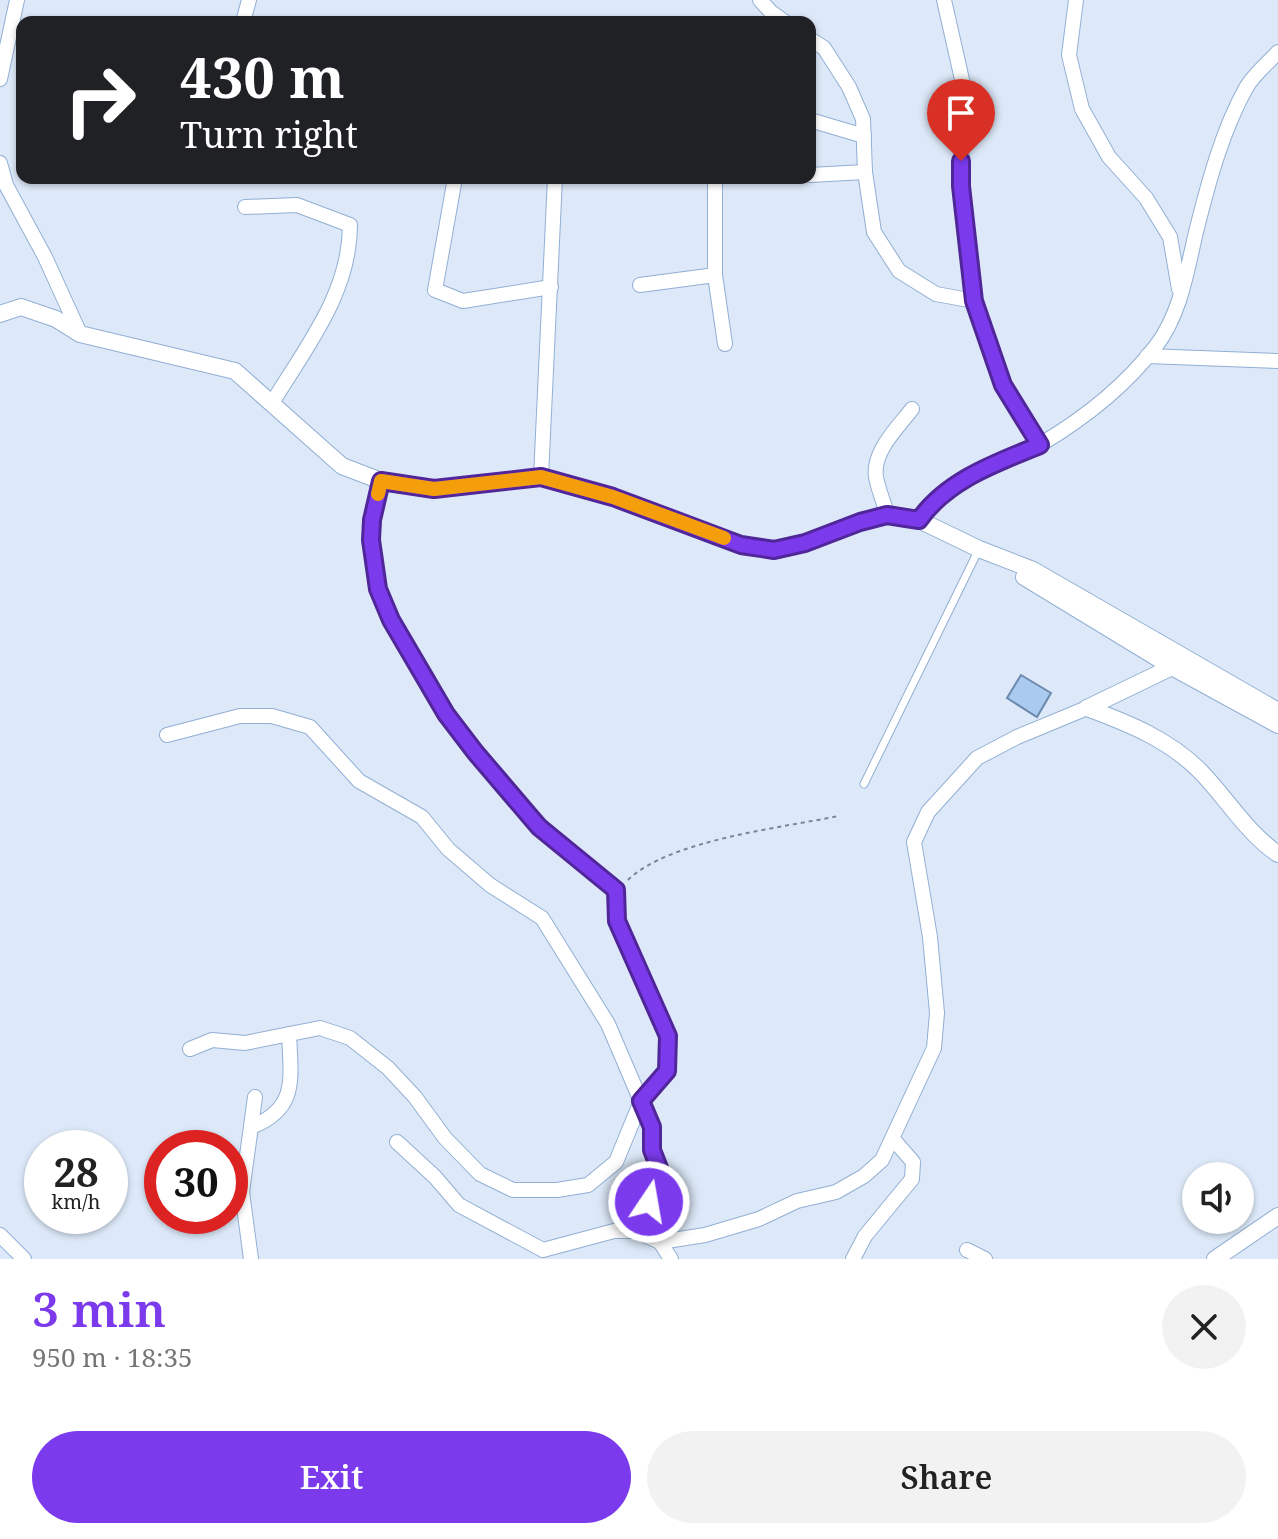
<!DOCTYPE html>
<meta charset="utf-8">
<style>
:root{--surface:#fff;--page:#f2f2f2;--text:#222;--muted:#767676;--accent:#7c3aed}
body{margin:0;font-family:"Noto Serif",serif;background:var(--page);color:var(--text);height:100vh;display:flex;flex-direction:column;font-size:30px;white-space:nowrap}
*{box-sizing:border-box;margin:0}
p{font-size:26px;color:var(--muted)}
.icon{flex:none;width:44px;height:44px;fill:none;stroke:currentColor;stroke-width:2;stroke-linecap:round;stroke-linejoin:round}
.map{position:relative;height:1259px;overflow:hidden}
.panel{display:flex;flex-direction:column;background:var(--surface);flex:1}
.panel>*{flex:none}
.top-card{position:absolute;left:16px;top:16px;width:800px;height:168px;border-radius:16px;box-shadow:0 2px 6px #0004;background:#202124;color:#fff;overflow:hidden}
.buttons{position:absolute;left:1182px;top:1162px;display:grid;gap:16px}
.buttons a{display:grid;place-items:center;width:72px;height:72px;border-radius:50%;background:var(--surface);box-shadow:0 2px 6px #0004;font-size:40px}
.speed{position:absolute;left:24px;top:1130px;display:flex;gap:16px;font-size:40px;font-weight:700;text-align:center}
.speed>*{display:grid;place-content:center;width:104px;height:104px;border-radius:50%;background:var(--surface);box-shadow:0 2px 6px #0004;line-height:1}
.speed small{font-size:20px;font-weight:400}
.speed .limit{border:12px solid #d22;background:#fff;color:#111}
.pin{position:absolute;display:grid;place-items:center;width:68px;height:68px;color:#fff;margin:-82px -34px;border-radius:50% 50% 50% 0;rotate:-45deg;box-shadow:0 0 8px #0007}
.pin .icon{rotate:45deg}
.me{position:absolute;width:88px;margin:-44px;rotate:12deg;stroke-linejoin:round;filter:drop-shadow(0 0 6px #0008)}
.turn{display:flex;align-items:center;gap:28px;height:168px;padding:0 32px;font-size:36px}
.turn .icon{width:104px;height:104px;stroke-width:2.5}
.turn b{display:block;font-size:56px;line-height:68px}
.round{display:grid;place-items:center;flex:none;width:84px;height:84px;border-radius:42px;background:var(--page)}
.head{display:flex;align-items:center;justify-content:space-between;height:136px;padding:0 32px}
h1{font-size:48px;font-weight:600;line-height:60px;color:var(--accent)}
.primary-button{display:flex;gap:16px;margin-top:auto;padding:16px 32px}
.primary-button a{flex:1;height:92px;border-radius:48px;background:var(--accent);color:#fff;font-size:32px;font-weight:600;line-height:92px;text-align:center}
.primary-button a+a{background:var(--page);color:var(--text)}
.map>svg:first-child{display:block}
.building{fill:#abcaf0;stroke:#6c89ad;stroke-width:2}
.lines{fill:none;stroke-linecap:round;stroke-linejoin:round}
.service-casing{stroke:#91afd4;stroke-width:9}
.minor-casing{stroke:#91afd4;stroke-width:16}
.tertiary-casing{stroke:#91afd4;stroke-width:18}
.path{stroke:#798594;stroke-width:2;stroke-dasharray:4 4;stroke-linecap:butt}
.service{stroke:#fff;stroke-width:7}
.minor{stroke:#fff;stroke-width:14}
.tertiary{stroke:#fff;stroke-width:16}
.route-casing{stroke:#51269a;stroke-width:20}
.route{stroke:#7c3aed;stroke-width:14}
.slow{stroke:#f59e0b;stroke-width:14}
</style>
<div class="map">
<svg width="1278" height="1259" viewBox="0 0 1278 1259">
<rect width="100%" height="100%" fill="#dde9f9"/>
<!-- building -->
<path class="building" d="M 1021,675 L 1051,693 L 1037,717 L 1007,698 Z"/>
<g class="lines">
<!-- service casing -->
<g class="service-casing">
<path id="service" d="M 864,784 L 979,549"/>
</g>
<!-- minor casing -->
<g class="minor-casing">
<g id="minor">
<path d="M 760,0 L 771,12 L 785,22"/>
<path d="M 944,0 L 963,84 L 961,186 L 974,301 L 1003,385 L 1040,445"/>
<path d="M 1076,0 L 1069,55 L 1082,109 L 1109,157 L 1146,198 L 1170,237 L 1179,289"/>
<path d="M 243,22 L 249,0"/>
<path d="M 810,39 L 824,48 L 849,87 L 863,119 L 865,172 L 874,232 L 899,271 L 936,294 L 974,301"/>
<path d="M 0,79 L 17,0"/>
<path d="M 810,120 L 864,136"/>
<path d="M 0,163 L 6,185 L 45,257 L 80,334"/>
<path d="M 810,175 L 865,172"/>
<path d="M 455,178 L 435,290 L 463,301 L 551,287"/>
<path d="M 715,178 L 715,275 L 725,344"/>
<path d="M 245,207 L 297,205 L 350,225 C 350,293 306,347 272,403"/>
<path d="M 640,285 L 715,275"/>
<path d="M 1147,356 L 1278,361"/>
<path d="M 541,477 L 555,178"/>
<path d="M 887,515 C 884,502 878,489 876,477 C 872,452 898,427 912,409"/>
<path d="M 919,520 C 951,474 997,470 1041,444 C 1083,419 1126,385 1156,346 C 1181,313 1187,270 1196,232 C 1208,184 1222,131 1246,88 C 1253,75 1268,63 1278,52"/>
<path d="M 167,735 L 240,716 L 272,716 L 310,727 L 359,781 L 422,817 L 448,849 L 490,885 L 542,918 L 608,1024 L 652,1127 L 652,1150 L 659,1168 L 649,1202 L 635,1231"/>
<path d="M 190,1049 L 212,1040 L 245,1043 L 320,1028 L 350,1038 L 388,1068 L 415,1097 L 445,1138 L 480,1174 L 513,1190 L 557,1190 L 588,1185 L 616,1162 L 641,1101 L 667,1071 L 668,1036 L 617,921 L 616,890 C 550,842 496,782 447,717 C 433,697 423,674 411,654 C 399,633 384,612 378,589 C 368,553 372,517 381,481"/>
<path d="M 251,1127 C 298,1109 291,1079 289,1034"/>
<path d="M 397,1142 L 435,1177 L 459,1205 L 543,1250 L 614,1231 L 635,1231 L 660,1242 L 705,1235 L 759,1219 L 797,1201 L 836,1192 L 864,1176 L 882,1160 L 934,1048 L 937,1013 L 930,937 L 914,842 L 928,812 L 977,758 L 1017,737 L 1087,708"/>
<path d="M 0,1235 L 24,1259"/>
<path d="M 660,1242 L 671,1259"/>
<path d="M 967,1250 L 985,1259"/>
<path d="M 251,1259 L 242,1192 L 255,1097"/>
<path d="M 853,1259 L 865,1236 L 912,1179 L 913,1162 L 893,1139"/>
</g>
</g>
<!-- tertiary casing -->
<g class="tertiary-casing">
<g id="tertiary">
<path d="M 0,314 L 21,307 L 56,319 L 80,334 L 235,371 L 342,466 L 381,481 L 434,489 L 541,477 L 613,497 L 741,545 L 774,550 L 805,543 L 860,522 L 887,515 L 919,520 L 979,549 L 1033,570 L 1278,711"/>
<path d="M 1024,577 L 1172,667 L 1278,725"/>
<path d="M 1087,708 C 1128,723 1170,740 1201,772 C 1227,799 1247,833 1278,854"/>
<path d="M 1087,708 L 1172,667"/>
<path d="M 1215,1259 L 1278,1216"/>
</g>
</g>
<!-- path -->
<path class="path" d="M 628,880 C 669,840 781,828 838,816"/>
<!-- service -->
<use href="#service" class="service"/>
<!-- minor -->
<use href="#minor" class="minor"/>
<!-- tertiary -->
<use href="#tertiary" class="tertiary"/>
</g>
<g class="lines">
<!-- route casing -->
<g class="route-casing">
<path id="route" d="M 649,1202 L 659,1168 L 652,1150 L 652,1127 L 641,1101 L 667,1071 L 668,1036 L 617,921 L 616,890 L 539,827 L 475,752 L 446,714 L 391,620 L 378,589 L 371,540 L 372,520 L 381,481 L 434,489 L 541,477 L 613,497 L 741,545 L 774,550 L 805,543 L 860,522 L 887,515 L 919,520 C 947,480 996,463 1040,445 L 1003,385 L 974,301 L 961,186 L 961,161"/>
</g>
<!-- route -->
<use href="#route" class="route"/>
<!-- slow -->
<path class="slow" d="M 378,494 L 381,481 L 434,489 L 541,477 L 613,497 L 724,538"/>
</g>
</svg>
<div class="buttons">
<a><svg class="icon" aria-label="sound" viewBox="0 0 24 24"><path d="M4 9h4l5-4v14l-5-4H4zM17 9q2 3 0 6"/></svg></a>
</div>
<div class="speed"><div>28<small>km/h</small></div><div class="limit">30</div></div>
<div class="pin" style="left:961px;top:161px;background:#d93025"><svg class="icon" aria-label="arrive" viewBox="0 0 24 24"><path d="M6 21V4h12l-3 4 3 4H6"/></svg></div>
<svg class="me" style="left:649px;top:1202px" viewBox="-20 -20 40 40"><circle r="17" fill="#7c3aed" stroke="#fff" stroke-width="3"/><path d="M0-11L8 9 0 5-8 9z" fill="#fff"/></svg>
<div class="top-card">
<div class="turn"><svg class="icon" aria-label="right" viewBox="0 0 24 24"><path d="M7 20v-9h11M14 6l5 5-5 5"/></svg><div><b>430 m</b>Turn right</div></div>
</div>
</div>
<section class="panel">
<div class="head"><div><h1>3 min</h1><p>950 m · 18:35</p></div><a class="round"><svg class="icon" aria-label="close" viewBox="0 0 24 24"><path d="M6 6l12 12M18 6L6 18"/></svg></a></div>
<div class="primary-button"><a>Exit</a><a>Share</a></div>
</section>
